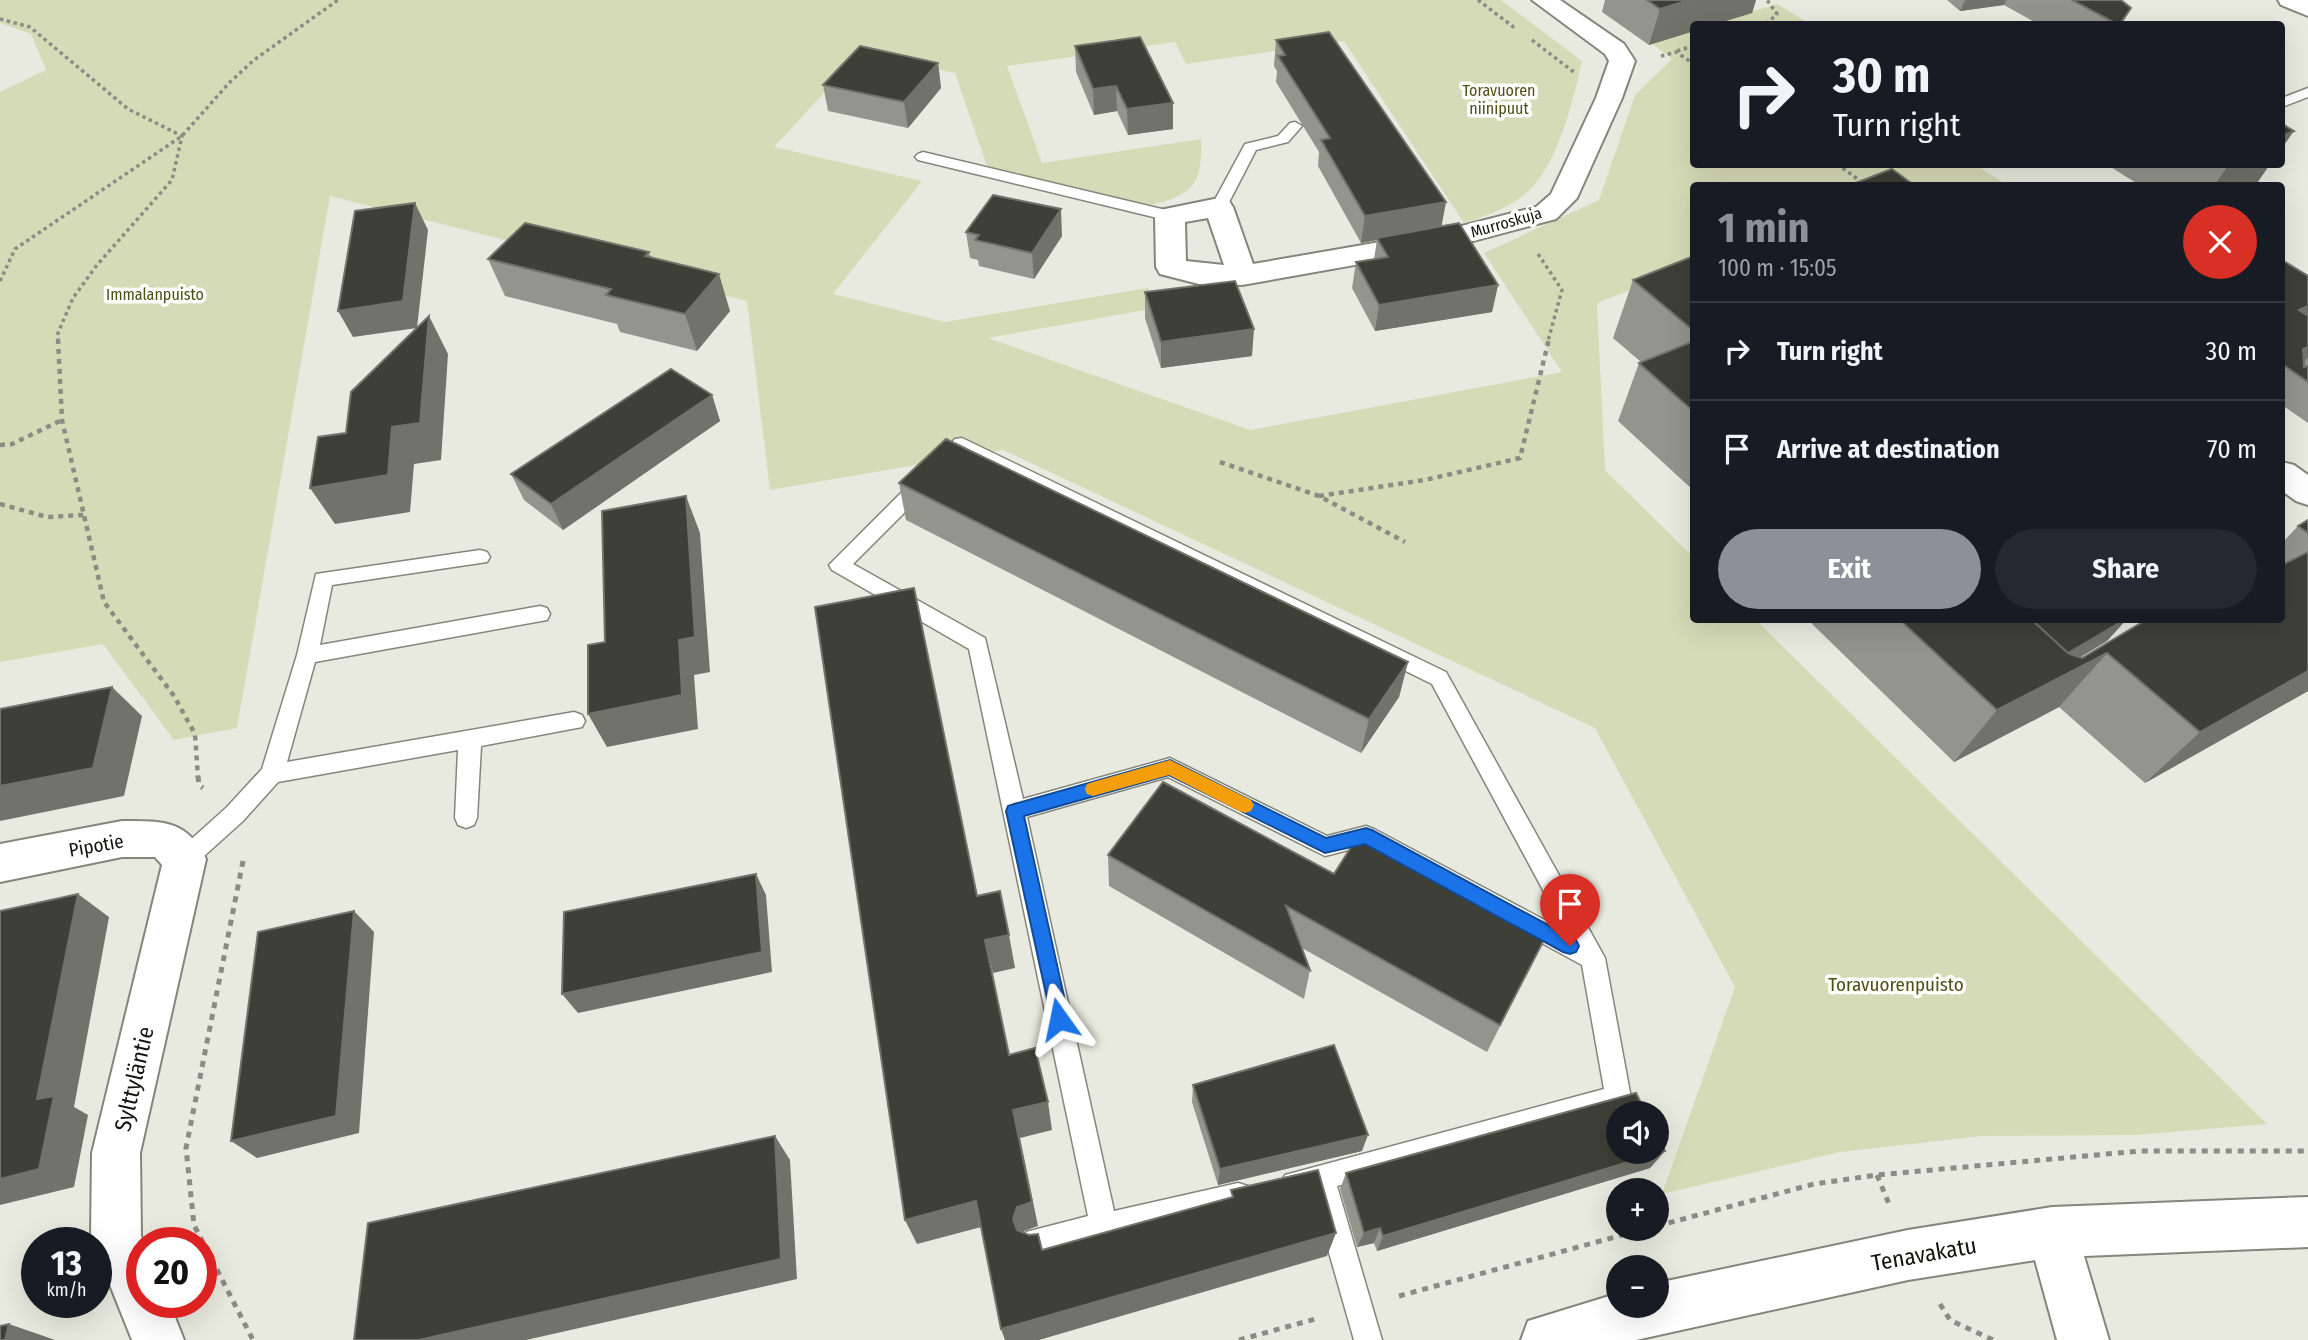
<!DOCTYPE html>
<meta charset="utf-8">
<style>
:root{--surface:#171b24;--page:#242831;--text:#f1f3f6;--muted:#9ea1a6;--line:#363941;--accent:#8c9099}
body{margin:0;font-family:"Fira Sans Condensed",sans-serif;background:var(--page);color:var(--text);height:100vh;display:flex;flex-direction:column;font-size:26px;white-space:nowrap}
*{box-sizing:border-box;margin:0}
p{font-size:23px;color:var(--muted)}
.icon{flex:none;width:38px;height:38px;fill:none;stroke:currentColor;stroke-width:2;stroke-linecap:round;stroke-linejoin:round}
.map{position:relative;flex:1;overflow:hidden}
.panel{position:absolute;left:1690px;top:182px;width:595px;height:441px;display:flex;flex-direction:column;background:var(--surface);border-radius:7px;box-shadow:0 7px 28px #0002}
.panel>*{flex:none}
.guide{position:absolute;left:1690px;top:21px;width:595px;height:147px;border-radius:7px;box-shadow:0 7px 28px #0002;background:#171b24;color:var(--text);overflow:hidden}
.controls{position:absolute;left:1606px;top:1101px;display:grid;gap:14px}
.controls a{display:grid;place-items:center;width:63px;height:63px;border-radius:50%;background:var(--surface);box-shadow:0 7px 28px #0002;font-size:35px}
.speed{position:absolute;left:21px;top:1227px;display:flex;gap:14px;font-size:35px;font-weight:700;text-align:center}
.speed>*{display:grid;place-content:center;width:91px;height:91px;border-radius:50%;background:var(--surface);box-shadow:0 7px 28px #0002;line-height:1}
.speed small{font-size:18px;font-weight:400}
.speed .limit{border:10px solid #d22;background:#fff;color:#111}
.pin{position:absolute;display:grid;place-items:center;width:60px;height:60px;color:#fff;margin:-72px -30px;border-radius:50% 50% 50% 0;rotate:-45deg;box-shadow:0 0 7px #0007}
.pin .icon{rotate:45deg}
.me{position:absolute;width:77px;margin:-38px;rotate:348deg;stroke-linejoin:round;filter:drop-shadow(0 0 5px #0008)}
.turn{display:flex;align-items:center;gap:24px;height:147px;padding:0 28px;font-size:32px}
.turn .icon{width:91px;height:91px;stroke-width:2.5}
.turn b{display:block;font-size:49px;line-height:60px}
.round{display:grid;place-items:center;flex:none;width:74px;height:74px;border-radius:37px;background:var(--page)}
.headline{display:flex;align-items:center;justify-content:space-between;height:119px;padding:0 28px}
h1{font-size:42px;font-weight:700;line-height:52px;color:var(--accent)}
.primary-button{display:flex;gap:14px;margin-top:auto;padding:14px 28px}
.primary-button a{flex:1;height:80px;border-radius:42px;background:var(--accent);color:#fff;font-size:28px;font-weight:700;line-height:80px;text-align:center}
.primary-button a+a{background:var(--page);color:var(--text)}
ul{padding:0;list-style:none}
li{display:flex;align-items:center;gap:21px;height:98px;padding:0 28px;border-top:2px solid var(--line)}
li div{flex:1}
li b{display:block;font-size:26px}
li em{font-style:normal}
.map>svg:first-child{display:block}
.green{fill:#d6dbb7}
.lines{fill:none;stroke-linecap:round;stroke-linejoin:round}
.lane-casing{stroke:#84857b;stroke-width:3}
.street-casing{stroke:#84857b;stroke-width:4}
.path-far2{stroke:#8b8c84;stroke-width:3.5;stroke-dasharray:3.5 3.5;stroke-linecap:butt}
.path-far1{stroke:#8b8c84;stroke-width:4.5;stroke-dasharray:5 5;stroke-linecap:butt}
.path{stroke:#8b8c84;stroke-width:5;stroke-dasharray:6 6;stroke-linecap:butt}
.lane{fill:#fff;fill-rule:evenodd}
.street{fill:#fff;fill-rule:evenodd}
.wall{fill:#93948b}
.shaded-wall{fill:#717269}
.building{fill:#3e3f37;stroke:#717269;stroke-width:2}
.route{fill:#1a73e8;stroke:#114b97;stroke-width:2}
.slow{fill:#f59e0b}
.labels{text-anchor:middle;stroke-width:7;stroke-linejoin:round;paint-order:stroke}
.far-park-label{font-size:16px;fill:#4d5116;stroke:#fff}
.far-street-label{font-size:16px;fill:#131310;stroke:#fff}
.street-label{font-size:19px;fill:#131310;stroke:#fff}
.park-label{font-size:19px;fill:#4d5116;stroke:#fff}
.near-street-label{font-size:23px;fill:#131310;stroke:#fff}
</style>
<div class="map">
<svg width="2308" height="1340" viewBox="0 0 2308 1340">
<rect width="100%" height="100%" fill="#e8eadf"/>
<!-- green -->
<g class="green">
<path d="M 0,0 L 1501,0 L 1582,61 C 1573,101 1557,169 1524,195 C 1506,209 1485,216 1464,223 L 1344,41 L 1186,64 L 1175,42 L 1007,66 L 1042,163 L 1201,139 C 1203,183 1193,195 1151,205 L 988,169 L 955,73 L 861,53 L 774,147 L 922,181 L 833,294 L 945,322 L 1148,288 L 1156,308 L 988,338 L 1250,430 L 1562,372 L 1484,253 L 1599,200 L 1635,95 L 1672,59 L 1651,43 L 1694,30 L 1694,164 L 1975,165 L 2007,185 L 1694,186 L 1694,266 L 1597,303 L 1605,470 L 1694,558 L 1694,620 L 1756,620 L 2267,1124 L 2135,1135 L 1982,1136 L 1840,1152 L 1662,1194 L 1735,987 L 1595,728 L 1003,450 L 770,490 L 747,301 L 330,196 L 237,728 L 174,740 L 103,644 L 0,662 L 0,92 L 46,70 L 31,34 L 0,23 Z"/>
<path d="M 1777,4 L 1810,24 L 1711,24 Z"/>
</g>
<g class="lines">
<!-- lane casing -->
<g class="lane-casing">
<g id="lane">
<path d="M 2308,88 L 2308,97 L 2282,107 L 2282,98 Z"/>
<path d="M 1295,122 L 1302,126 L 1288,142 L 1256,150 L 1225,210 L 1213,210 L 1211,207 L 1245,144 L 1278,136 L 1290,123 Z"/>
<path d="M 923,152 L 1170,211 L 1178,216 L 1170,221 L 918,160 L 915,157 L 918,154 Z"/>
<path d="M 962,438 L 1446,672 L 1605,958 L 1631,1098 L 1627,1107 L 1337,1186 L 1382,1340 L 1354,1340 L 1312,1193 L 1294,1197 L 1285,1193 L 1281,1184 L 1285,1175 L 1604,1089 L 1582,965 L 1364,846 L 1325,856 L 1168,777 L 1027,817 L 1114,1211 L 1238,1183 L 1248,1186 L 1251,1196 L 1248,1206 L 1238,1209 L 1036,1256 L 1026,1252 L 1022,1242 L 1026,1232 L 1088,1216 L 969,649 L 832,570 L 829,565 L 955,439 ZM 964,453 L 1432,684 L 1565,931 L 1374,829 L 1366,826 L 1327,836 L 1170,758 L 1023,799 L 985,638 L 853,564 Z"/>
<path d="M 480,550 L 487,552 L 490,557 L 487,562 L 332,585 L 320,645 L 540,606 L 547,608 L 550,614 L 547,620 L 315,662 L 287,762 L 574,712 L 582,715 L 585,721 L 582,727 L 481,746 L 477,818 L 474,825 L 466,828 L 458,825 L 455,818 L 458,750 L 278,782 L 243,821 L 193,866 L 185,869 L 177,866 L 173,859 L 177,852 L 227,807 L 262,769 L 297,655 L 316,574 Z"/>
</g>
</g>
<!-- street casing -->
<g class="street-casing">
<g id="street">
<path d="M 1532,0 L 1560,0 L 1624,44 L 1635,61 L 1622,98 L 1577,198 L 1556,219 L 1439,250 L 1242,285 L 1199,284 L 1160,274 L 1156,267 L 1155,216 L 1160,210 L 1219,198 L 1229,201 L 1233,207 L 1253,264 L 1438,232 L 1536,207 L 1551,194 L 1596,98 L 1609,61 L 1605,54 ZM 1208,218 L 1224,265 L 1186,261 L 1185,222 Z"/>
<path d="M 2278,0 L 2308,0 L 2308,16 L 2281,5 Z"/>
<path d="M 2282,462 L 2294,465 L 2308,475 L 2308,505 L 2296,501 L 2282,491 Z"/>
<path d="M 122,821 C 161,821 187,819 206,859 L 140,1153 L 141,1236 L 144,1242 L 142,1302 L 169,1302 L 184,1340 L 132,1340 L 96,1250 L 96,1242 L 93,1242 L 91,1237 L 92,1153 L 162,865 L 155,857 L 122,857 L 0,882 L 0,844 Z"/>
<path d="M 2308,1197 L 2308,1247 L 2084,1256 L 2109,1340 L 2057,1340 L 2035,1260 L 1908,1280 L 1636,1340 L 1521,1340 L 1528,1321 L 1619,1293 L 1619,1306 L 1657,1306 L 1657,1283 L 1908,1230 L 2052,1207 Z"/>
</g>
</g>
<!-- path-far2 -->
<g class="path-far2">
<path d="M 1478,0 L 1516,29"/>
<path d="M 0,19 L 30,27 L 128,109 L 182,136 L 172,180 L 97,265 L 73,298 L 58,333 L 58,341"/>
<path d="M 1766,24 L 1777,14 L 1767,0"/>
<path d="M 1532,40 L 1575,73"/>
<path d="M 1677,51 L 1694,46"/>
<path d="M 1661,56 L 1676,52 L 1694,64"/>
<path d="M 1837,164 L 1867,186"/>
<path d="M 1538,254 L 1562,290 L 1548,341"/>
<path d="M 0,281 L 15,249 L 182,136 L 229,83 L 254,60 L 338,0"/>
</g>
<!-- path-far1 -->
<g class="path-far1">
<path d="M 58,339 L 62,420 L 104,602 L 174,696 L 195,734 L 198,778"/>
<path d="M 0,445 L 12,444 L 62,420"/>
<path d="M 1220,462 L 1319,496 L 1405,542"/>
<path d="M 1319,496 L 1425,480 L 1520,458 L 1549,339"/>
<path d="M 0,504 L 47,517 L 84,515"/>
</g>
<!-- path -->
<g class="path">
<path d="M 198,776 L 199,785 L 203,788"/>
<path d="M 243,861 L 186,1148 L 194,1225 L 253,1340"/>
<path d="M 1877,1175 L 1889,1204"/>
<path d="M 1657,1226 L 1814,1184 L 1877,1175 L 2140,1151 L 2308,1151"/>
<path d="M 1399,1296 L 1648,1228"/>
<path d="M 1940,1304 L 1950,1320 L 1993,1340"/>
<path d="M 1239,1340 L 1319,1318"/>
</g>
<!-- lane -->
<use href="#lane" class="lane"/>
<!-- street -->
<use href="#street" class="street"/>
</g>
<!-- wall -->
<g class="wall">
<path d="M 1605,0 L 1756,0 L 1752,13 L 1649,45 L 1602,12 Z"/>
<path d="M 1947,0 L 2121,0 L 2131,8 L 2122,24 L 2038,24 L 2004,5 L 1960,11 Z"/>
<path d="M 1276,40 L 1446,202 L 1441,226 L 1498,285 L 1492,312 L 1375,331 L 1352,288 L 1356,262 L 1374,259 L 1377,240 L 1361,243 L 1318,166 L 1319,152 L 1276,82 L 1277,71 L 1274,66 Z"/>
<path d="M 1075,46 L 1173,103 L 1173,129 L 1128,135 L 1117,111 L 1094,115 L 1076,72 Z"/>
<path d="M 938,63 L 941,88 L 908,128 L 828,111 L 823,85 Z"/>
<path d="M 2106,164 L 2270,164 L 2255,186 L 2141,186 Z"/>
<path d="M 966,232 L 1062,236 L 1034,279 L 979,266 L 978,260 L 970,258 Z"/>
<path d="M 649,252 L 651,257 L 730,311 L 697,351 L 620,332 L 617,324 L 505,296 L 488,259 Z"/>
<path d="M 1694,256 L 1694,491 L 1618,421 L 1639,363 L 1641,362 L 1613,338 L 1633,280 Z"/>
<path d="M 2282,260 L 2308,276 L 2308,423 L 2282,405 Z"/>
<path d="M 1145,292 L 1252,356 L 1161,368 L 1145,318 Z"/>
<path d="M 712,395 L 720,421 L 563,530 L 524,500 L 511,474 Z"/>
<path d="M 899,483 L 1408,662 L 1399,697 L 1361,753 L 906,520 Z"/>
<path d="M 2308,520 L 2308,691 L 2145,783 L 2059,707 L 1954,762 L 1808,620 L 2126,620 L 2107,641 L 2080,657 L 2082,658 L 2282,620 L 2282,543 L 2298,526 Z"/>
<path d="M 1108,855 L 1334,874 L 1546,936 L 1487,1052 L 1302,948 L 1310,970 L 1304,999 L 1109,886 Z"/>
<path d="M 1193,1085 L 1362,1151 L 1218,1185 L 1192,1102 Z"/>
<path d="M 1665,1151 L 1650,1168 L 1377,1251 L 1374,1243 L 1357,1247 L 1340,1189 L 1346,1173 Z"/>
</g>
<!-- shaded-wall -->
<g class="shaded-wall">
<path d="M 1689,0 L 1756,0 L 1752,13 L 1715,24 L 1694,24 L 1694,31 L 1649,45 L 1660,9 Z"/>
<path d="M 1965,0 L 2006,0 L 2004,5 L 1960,11 Z"/>
<path d="M 938,63 L 941,88 L 908,128 L 904,102 Z"/>
<path d="M 1116,86 L 1117,111 L 1094,115 L 1093,89 Z"/>
<path d="M 1173,103 L 1173,129 L 1128,135 L 1127,109 Z"/>
<path d="M 2294,131 L 2282,148 L 2282,136 Z"/>
<path d="M 2229,164 L 2270,164 L 2255,186 L 2214,186 Z"/>
<path d="M 1446,202 L 1441,229 L 1377,238 L 1377,240 L 1361,243 L 1365,216 Z"/>
<path d="M 415,203 L 428,230 L 417,328 L 353,337 L 338,311 Z"/>
<path d="M 1061,209 L 1062,236 L 1034,279 L 1032,253 Z"/>
<path d="M 719,274 L 730,311 L 697,351 L 685,314 Z"/>
<path d="M 1498,285 L 1492,312 L 1375,331 L 1379,305 Z"/>
<path d="M 2308,306 L 2308,322 L 2299,310 Z"/>
<path d="M 429,316 L 448,354 L 441,460 L 414,464 L 410,512 L 335,524 L 310,488 L 392,427 Z"/>
<path d="M 1254,329 L 1252,356 L 1161,368 L 1161,342 Z"/>
<path d="M 2308,347 L 2308,357 L 2299,368 L 2303,349 Z"/>
<path d="M 712,395 L 720,421 L 563,530 L 551,504 Z"/>
<path d="M 686,496 L 700,533 L 710,672 L 694,675 L 698,729 L 607,747 L 588,714 L 679,640 Z"/>
<path d="M 2124,620 L 2126,620 L 2107,641 L 2035,685 L 2056,660 Z"/>
<path d="M 2107,653 L 2059,707 L 1954,762 L 1997,710 Z"/>
<path d="M 1408,662 L 1399,697 L 1361,753 L 1369,719 Z"/>
<path d="M 2308,671 L 2308,691 L 2145,783 L 2200,732 Z"/>
<path d="M 112,687 L 142,716 L 124,796 L 0,821 L 0,786 Z"/>
<path d="M 756,874 L 766,895 L 772,972 L 578,1013 L 562,994 Z"/>
<path d="M 78,894 L 109,917 L 74,1107 L 88,1115 L 74,1187 L 0,1205 L 0,1179 L 37,1099 Z"/>
<path d="M 354,911 L 374,932 L 359,1133 L 257,1158 L 231,1141 Z"/>
<path d="M 1009,935 L 1015,968 L 993,973 L 985,940 Z"/>
<path d="M 1048,1102 L 1052,1130 L 1020,1138 L 1038,1226 L 1024,1231 L 1020,1243 L 1013,1219 L 1013,1110 Z"/>
<path d="M 1368,1135 L 1362,1151 L 1218,1185 L 1220,1169 Z"/>
<path d="M 775,1136 L 790,1160 L 797,1279 L 526,1340 L 419,1340 Z"/>
<path d="M 1665,1151 L 1650,1168 L 1377,1251 L 1383,1236 Z"/>
<path d="M 976,1201 L 985,1226 L 917,1244 L 905,1220 Z"/>
<path d="M 1380,1228 L 1374,1243 L 1357,1247 L 1364,1233 Z"/>
<path d="M 1336,1233 L 1327,1256 L 1039,1340 L 1005,1340 L 1001,1329 Z"/>
<path d="M 9,1324 L 55,1340 L 5,1340 Z"/>
</g>
<!-- building -->
<g class="building">
<path d="M 1647,0 L 1689,0 L 1660,9 Z"/>
<path d="M 2072,0 L 2121,0 L 2131,8 L 2120,24 L 2117,24 Z"/>
<path d="M 1329,32 L 1446,202 L 1365,216 L 1321,140 L 1330,138 L 1278,56 L 1285,55 L 1276,40 Z"/>
<path d="M 1140,37 L 1173,103 L 1127,109 L 1116,86 L 1093,89 L 1075,46 Z"/>
<path d="M 860,46 L 938,63 L 904,102 L 823,85 Z"/>
<path d="M 2282,124 L 2294,131 L 2282,136 Z"/>
<path d="M 1892,169 L 1915,186 L 1848,186 Z"/>
<path d="M 993,195 L 1061,209 L 1032,253 L 975,240 L 979,235 L 966,232 Z"/>
<path d="M 415,203 L 403,301 L 338,311 L 355,211 Z"/>
<path d="M 525,223 L 649,252 L 645,256 L 719,274 L 685,314 L 606,295 L 611,289 L 488,259 Z"/>
<path d="M 1459,223 L 1498,285 L 1379,305 L 1356,262 L 1388,257 L 1377,238 Z"/>
<path d="M 1694,256 L 1694,331 L 1633,280 Z"/>
<path d="M 2282,260 L 2308,276 L 2308,306 L 2299,310 L 2308,316 L 2308,347 L 2303,349 L 2304,367 L 2308,366 L 2308,382 L 2282,364 Z"/>
<path d="M 1235,281 L 1254,329 L 1161,342 L 1145,292 Z"/>
<path d="M 429,316 L 420,423 L 392,427 L 388,475 L 310,488 L 318,437 L 346,433 L 351,392 Z"/>
<path d="M 1694,341 L 1694,412 L 1639,363 Z"/>
<path d="M 671,369 L 712,395 L 551,504 L 511,474 Z"/>
<path d="M 946,439 L 1408,662 L 1369,719 L 899,483 Z"/>
<path d="M 686,496 L 695,637 L 679,640 L 682,695 L 588,714 L 588,645 L 605,642 L 602,511 Z"/>
<path d="M 2308,520 L 2308,533 L 2298,526 Z"/>
<path d="M 2308,552 L 2308,671 L 2200,732 L 2107,653 L 1997,710 L 1900,620 L 2032,620 L 2070,654 L 2082,658 L 2146,620 L 2282,620 L 2282,565 Z"/>
<path d="M 914,588 L 977,896 L 1000,891 L 1009,935 L 985,940 L 1009,1055 L 1035,1048 L 1048,1102 L 1013,1110 L 1032,1202 L 1017,1207 L 1013,1219 L 1017,1230 L 1029,1235 L 1038,1234 L 1042,1250 L 1233,1197 L 1231,1190 L 1318,1170 L 1336,1233 L 1001,1329 L 976,1201 L 905,1220 L 815,607 Z"/>
<path d="M 2032,620 L 2124,620 L 2068,653 Z"/>
<path d="M 112,687 L 93,768 L 0,786 L 0,709 Z"/>
<path d="M 1163,782 L 1334,874 L 1358,836 L 1546,936 L 1500,1025 L 1286,906 L 1310,970 L 1108,855 Z"/>
<path d="M 756,874 L 762,952 L 562,994 L 564,912 Z"/>
<path d="M 78,894 L 37,1099 L 54,1096 L 39,1169 L 0,1179 L 0,911 Z"/>
<path d="M 354,911 L 336,1116 L 231,1141 L 258,932 Z"/>
<path d="M 1334,1045 L 1368,1135 L 1220,1169 L 1193,1085 Z"/>
<path d="M 1636,1093 L 1646,1113 L 1619,1113 L 1619,1152 L 1657,1152 L 1657,1136 L 1665,1151 L 1383,1236 L 1380,1228 L 1364,1233 L 1346,1173 Z"/>
<path d="M 775,1136 L 781,1259 L 419,1340 L 354,1340 L 368,1223 Z"/>
<path d="M 9,1324 L 5,1340 L 0,1340 L 0,1326 Z"/>
</g>
<!-- route -->
<path class="route" d="M 1170,760 L 1326,838 L 1366,828 L 1372,830 L 1576,940 L 1579,946 L 1576,952 L 1570,954 L 1563,952 L 1365,844 L 1325,853 L 1169,775 L 1024,816 L 1069,1019 L 1066,1026 L 1059,1028 L 1053,1026 L 1006,811 L 1008,806 L 1014,804 Z"/>
<!-- slow -->
<path class="slow" d="M 1170,760 L 1251,800 L 1254,805 L 1251,811 L 1245,813 L 1239,811 L 1169,775 L 1093,796 L 1087,794 L 1085,789 L 1087,784 L 1093,782 Z"/>
<g class="labels">
<!-- far-park labels -->
<g class="far-park-label">
<text x="1499" y="96">Toravuoren<tspan x="1499" dy="18">niinipuut</tspan></text>
<text x="155" y="300">Immalanpuisto</text>
</g>
<!-- far-street labels -->
<g class="far-street-label">
<text transform="translate(1506 222) rotate(-16)" y="6">Murroskuja</text>
</g>
<!-- street labels -->
<g class="street-label">
<text transform="translate(96 845) rotate(-10)" y="7">Pipotie</text>
</g>
<!-- park labels -->
<g class="park-label">
<text x="1896" y="991">Toravuorenpuisto</text>
</g>
<!-- near-street labels -->
<g class="near-street-label">
<text transform="translate(134 1079) rotate(-77)" y="8">Sylttyläntie</text>
<text transform="translate(1924 1254) rotate(-10)" y="8">Tenavakatu</text>
</g>
</g>
</svg>
<div class="controls">
<a><svg class="icon" aria-label="sound" viewBox="0 0 24 24"><path d="M4 9h4l5-4v14l-5-4H4zM17 9q2 3 0 6"/></svg></a>
<a>+</a>
<a>−</a>
</div>
<div class="speed"><div>13<small>km/h</small></div><div class="limit">20</div></div>
<div class="pin" style="left:1570px;top:946px;background:#d93025"><svg class="icon" aria-label="arrive" viewBox="0 0 24 24"><path d="M6 21V4h12l-3 4 3 4H6"/></svg></div>
<svg class="me" style="left:1059px;top:1019px" viewBox="-20 -20 40 40"><path d="M0-17L14 15 0 8-14 15z" fill="#1a73e8" stroke="#fff" stroke-width="4"/></svg>
<div class="guide">
<div class="turn"><svg class="icon" aria-label="right" viewBox="0 0 24 24"><path d="M7 20v-9h11M14 6l5 5-5 5"/></svg><div><b>30 m</b>Turn right</div></div>
</div>
<section class="panel">
<div class="headline"><div><h1>1 min</h1><p>100 m · 15:05</p></div><a class="round" style="background:#d93025;color:#fff"><svg class="icon" aria-label="close" viewBox="0 0 24 24"><path d="M6 6l12 12M18 6L6 18"/></svg></a></div>
<ul>
<li><svg class="icon" aria-label="right" viewBox="0 0 24 24"><path d="M7 20v-9h11M14 6l5 5-5 5"/></svg><div><b>Turn right</b></div><em>30 m</em></li>
<li><svg class="icon" aria-label="arrive" viewBox="0 0 24 24"><path d="M6 21V4h12l-3 4 3 4H6"/></svg><div><b>Arrive at destination</b></div><em>70 m</em></li>
</ul>
<div class="primary-button"><a>Exit</a><a>Share</a></div>
</section>
</div>
